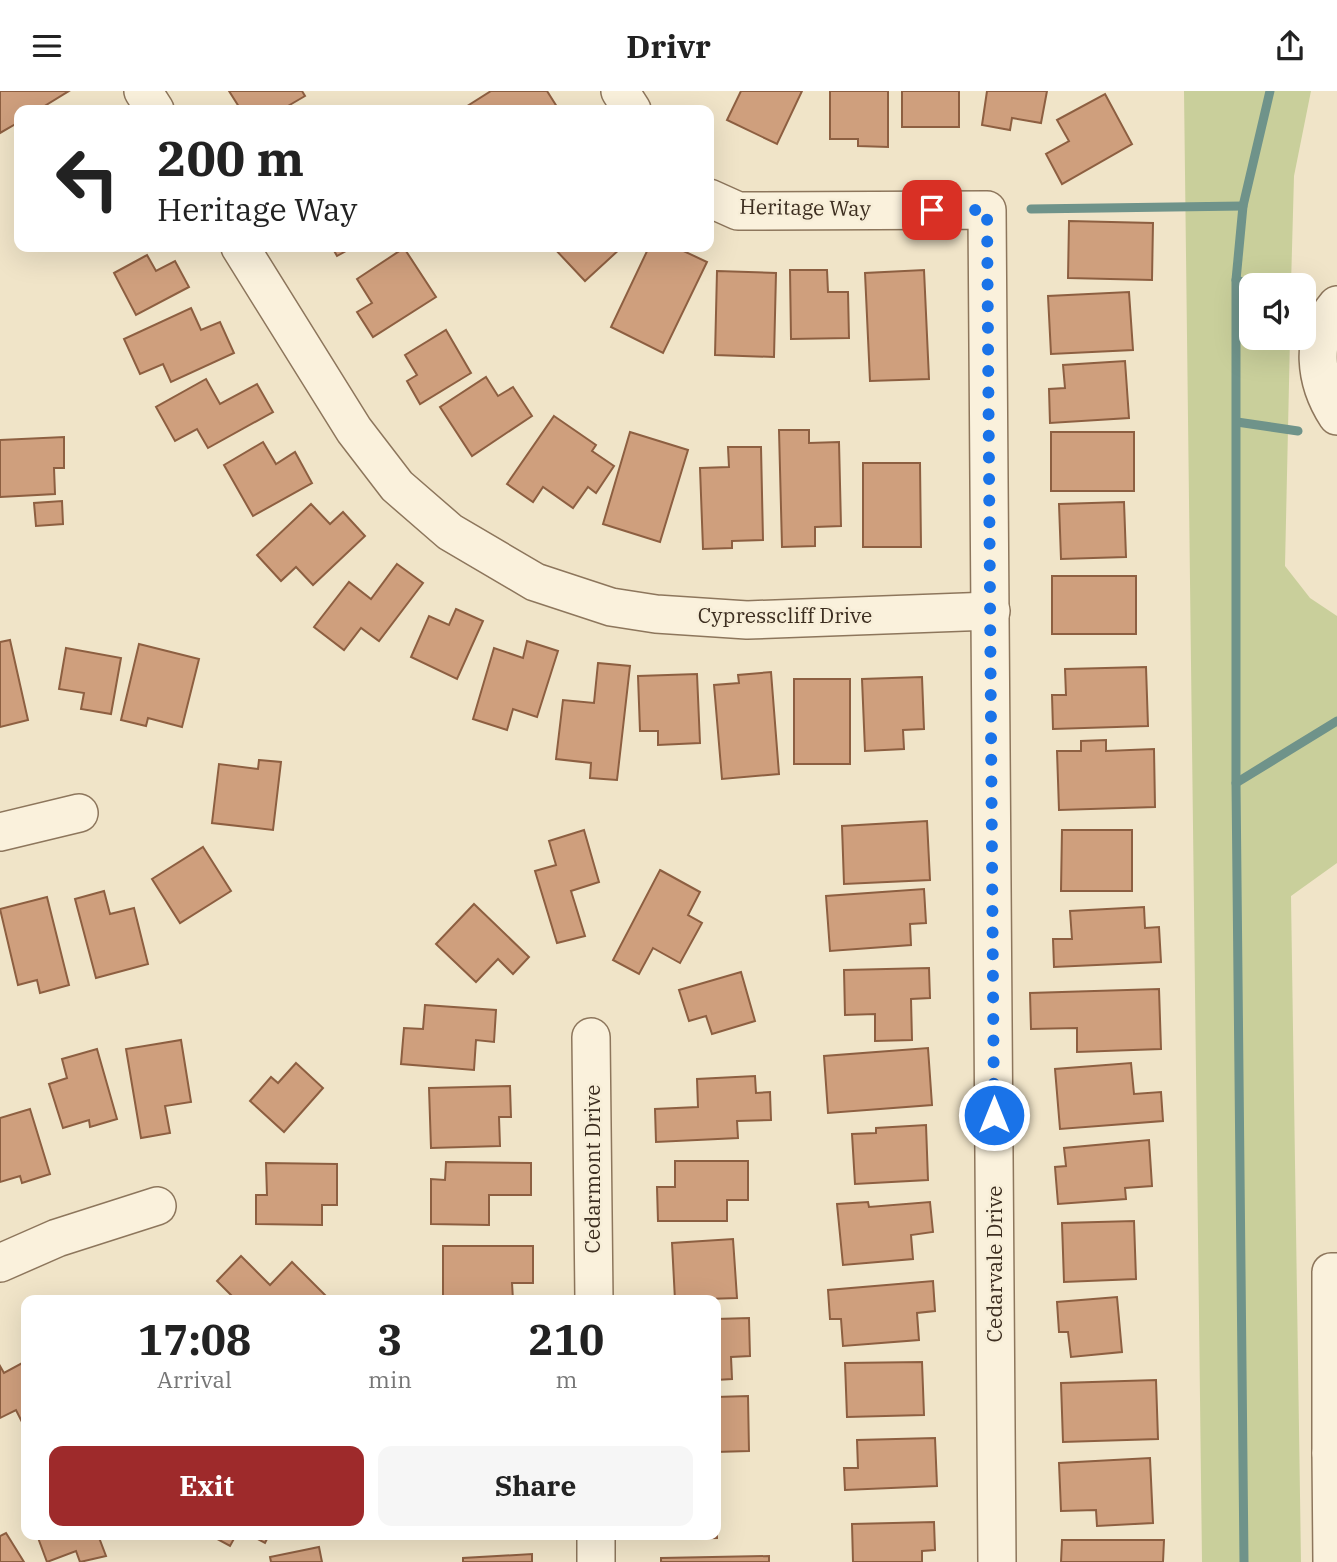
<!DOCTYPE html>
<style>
:root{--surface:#fff;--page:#f6f6f6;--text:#222;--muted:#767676;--accent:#9e2a2b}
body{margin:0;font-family:"IBM Plex Serif",serif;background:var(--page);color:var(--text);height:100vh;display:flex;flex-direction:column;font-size:26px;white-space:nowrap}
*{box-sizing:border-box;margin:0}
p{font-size:23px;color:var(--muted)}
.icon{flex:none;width:38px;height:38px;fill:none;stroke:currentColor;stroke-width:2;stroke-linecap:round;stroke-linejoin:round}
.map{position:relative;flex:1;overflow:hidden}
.side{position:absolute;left:21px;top:1204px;width:700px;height:245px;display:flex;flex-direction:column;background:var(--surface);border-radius:14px;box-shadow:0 7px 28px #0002}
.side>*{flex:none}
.top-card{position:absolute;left:14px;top:14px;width:700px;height:147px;border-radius:14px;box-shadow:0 7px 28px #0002;background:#fff;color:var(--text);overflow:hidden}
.controls{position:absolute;left:1239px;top:182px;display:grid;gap:14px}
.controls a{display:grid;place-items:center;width:77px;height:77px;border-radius:14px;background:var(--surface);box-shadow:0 7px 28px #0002;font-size:35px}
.pin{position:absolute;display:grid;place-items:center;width:60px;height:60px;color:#fff;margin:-30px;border-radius:14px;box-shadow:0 4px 10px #0006}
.me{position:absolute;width:77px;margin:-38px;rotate:0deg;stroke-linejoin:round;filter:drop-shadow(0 0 5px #0008)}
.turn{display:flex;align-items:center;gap:24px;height:147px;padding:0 28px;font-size:32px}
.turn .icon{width:91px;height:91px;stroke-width:2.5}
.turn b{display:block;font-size:49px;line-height:60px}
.eta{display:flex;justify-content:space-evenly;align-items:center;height:119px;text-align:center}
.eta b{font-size:42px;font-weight:800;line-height:49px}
.cta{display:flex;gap:14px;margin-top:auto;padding:14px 28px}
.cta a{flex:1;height:80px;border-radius:14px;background:var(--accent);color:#fff;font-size:28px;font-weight:800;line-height:80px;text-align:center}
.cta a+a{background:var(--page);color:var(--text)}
header{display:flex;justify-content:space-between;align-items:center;height:91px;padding:0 28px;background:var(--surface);font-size:32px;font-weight:800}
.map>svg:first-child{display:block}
.green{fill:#c9cf9b}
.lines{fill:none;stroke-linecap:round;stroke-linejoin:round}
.stream{stroke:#6f938a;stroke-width:9}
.building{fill:#cf9f7d;stroke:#8d5f41;stroke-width:2}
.minor-casing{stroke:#8d765c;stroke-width:40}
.minor{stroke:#faf1dc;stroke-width:37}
.route{stroke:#1a73e8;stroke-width:12;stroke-dasharray:0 21.6}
.labels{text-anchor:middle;stroke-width:5;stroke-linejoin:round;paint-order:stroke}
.street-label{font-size:21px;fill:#3d2e20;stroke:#f7eed8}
</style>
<header><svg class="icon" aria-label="menu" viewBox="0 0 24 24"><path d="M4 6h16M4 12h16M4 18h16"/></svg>Drivr<svg class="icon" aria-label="share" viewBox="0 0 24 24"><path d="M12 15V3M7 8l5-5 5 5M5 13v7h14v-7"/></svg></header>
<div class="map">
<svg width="1337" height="1471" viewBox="0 0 1337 1471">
<rect width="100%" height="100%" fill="#f0e4c8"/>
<!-- green -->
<path class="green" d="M 1184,0 L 1311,0 L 1294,85 L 1291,194 L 1251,194 L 1251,247 L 1290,247 L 1285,475 L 1310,507 L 1337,525 L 1337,772 L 1291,805 L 1301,1471 L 1202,1471 Z"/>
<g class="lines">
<!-- stream -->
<g class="stream">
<path d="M 1031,118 L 1243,115"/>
<path d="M 1236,189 L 1253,194"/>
<path d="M 1237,331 L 1298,340"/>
<path d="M 1236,692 L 1337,630"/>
<path d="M 1244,1471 L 1236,692 L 1236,189 L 1243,115 L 1270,0"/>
</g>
</g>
<!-- building -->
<g class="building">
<path d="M 0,0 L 69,0 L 38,19 L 19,19 L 19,31 L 0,42 Z"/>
<path d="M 229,0 L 302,0 L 305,5 L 281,19 L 241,19 Z"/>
<path d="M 491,0 L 547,0 L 559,19 L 461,19 Z"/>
<path d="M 741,0 L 802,0 L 777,53 L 727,29 Z"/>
<path d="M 830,0 L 888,0 L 888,56 L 858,55 L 858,48 L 830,48 Z"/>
<rect x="902" y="0" width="57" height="36"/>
<path d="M 987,0 L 1047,0 L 1041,32 L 1012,27 L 1010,39 L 982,34 Z"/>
<path d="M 1105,3 L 1132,53 L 1062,93 L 1046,63 L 1069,50 L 1057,29 Z"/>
<path d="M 1069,130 L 1153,132 L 1152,189 L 1068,187 Z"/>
<path d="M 332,156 L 353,156 L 337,165 Z"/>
<path d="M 553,156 L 622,156 L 585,190 Z"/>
<path d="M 649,156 L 675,156 L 707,171 L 663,262 L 611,236 Z"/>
<path d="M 404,157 L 436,206 L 373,246 L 357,221 L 372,212 L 357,188 Z"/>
<path d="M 147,164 L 156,180 L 175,170 L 189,196 L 136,224 L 114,182 Z"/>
<path d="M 790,179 L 827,179 L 828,201 L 848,201 L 849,247 L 791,248 Z"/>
<path d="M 924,179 L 929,288 L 870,290 L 865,182 Z"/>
<path d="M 717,180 L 776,182 L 774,266 L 715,264 Z"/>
<path d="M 1129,201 L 1133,259 L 1051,263 L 1048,205 Z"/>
<path d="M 191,217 L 201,239 L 220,231 L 234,262 L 171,291 L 163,273 L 140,283 L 124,248 Z"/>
<path d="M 446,239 L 471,282 L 420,313 L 407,290 L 417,284 L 405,264 Z"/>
<path d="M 1125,270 L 1129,327 L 1050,332 L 1049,298 L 1065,297 L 1063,274 Z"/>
<path d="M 486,286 L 498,305 L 513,296 L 532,325 L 472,365 L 440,316 Z"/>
<path d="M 206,288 L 220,313 L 257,293 L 273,321 L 208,357 L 197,338 L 175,350 L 156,316 Z"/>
<path d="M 554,325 L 596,354 L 592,360 L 614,375 L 596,402 L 588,396 L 573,417 L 543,396 L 533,411 L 507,393 Z"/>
<path d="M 779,339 L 809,339 L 809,352 L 839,351 L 841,435 L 815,436 L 815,455 L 782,456 Z"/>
<path d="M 630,341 L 688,359 L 660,451 L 603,433 Z"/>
<rect x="1051" y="341" width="83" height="59"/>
<path d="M 64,346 L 64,377 L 54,377 L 55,403 L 0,406 L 0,349 Z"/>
<path d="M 263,351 L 276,373 L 295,361 L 312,392 L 253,425 L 224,374 Z"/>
<path d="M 728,356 L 761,356 L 763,449 L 732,450 L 732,457 L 703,458 L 700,377 L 729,376 Z"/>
<path d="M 863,372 L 920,372 L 921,456 L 863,456 Z"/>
<path d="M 62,410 L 63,433 L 36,435 L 34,412 Z"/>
<path d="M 1124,411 L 1126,466 L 1061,468 L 1059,413 Z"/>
<path d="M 311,413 L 330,433 L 343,421 L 365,445 L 313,494 L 296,476 L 281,490 L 257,464 Z"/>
<path d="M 397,473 L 423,492 L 379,550 L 361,537 L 344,559 L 314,536 L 349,491 L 371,508 Z"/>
<rect x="1052" y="485" width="84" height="58"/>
<path d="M 456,518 L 483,530 L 457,588 L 411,566 L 429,525 L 449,534 Z"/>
<path d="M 10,549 L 28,629 L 0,636 L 0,551 Z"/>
<path d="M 527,550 L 558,560 L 537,626 L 513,618 L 507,639 L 473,628 L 494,557 L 523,567 Z"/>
<path d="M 139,553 L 199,568 L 182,636 L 148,627 L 146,635 L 121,629 Z"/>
<path d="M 66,557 L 121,567 L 111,623 L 81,618 L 84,602 L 59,598 Z"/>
<path d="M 598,572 L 630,575 L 617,689 L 590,687 L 591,672 L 556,668 L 563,609 L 594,612 Z"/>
<path d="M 1146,576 L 1148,635 L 1053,638 L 1052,604 L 1066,604 L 1065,578 Z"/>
<path d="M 771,581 L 779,683 L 722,688 L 714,594 L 739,592 L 738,584 Z"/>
<path d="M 697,583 L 700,652 L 658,654 L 658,640 L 640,640 L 638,585 Z"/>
<path d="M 922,586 L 924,638 L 903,639 L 904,658 L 865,660 L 862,588 Z"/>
<rect x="794" y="588" width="56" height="85"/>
<path d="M 1106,649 L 1106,660 L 1154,658 L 1155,716 L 1059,719 L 1057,660 L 1081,660 L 1081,650 Z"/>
<path d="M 259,669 L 281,671 L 273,739 L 212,732 L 219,673 L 258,678 Z"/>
<path d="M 927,730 L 930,789 L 844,793 L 842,735 Z"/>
<path d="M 584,739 L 599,791 L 571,800 L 585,845 L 557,852 L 535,780 L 556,774 L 549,750 Z"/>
<path d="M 1062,739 L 1132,739 L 1132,800 L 1061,800 Z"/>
<path d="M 203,756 L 231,800 L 180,832 L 152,788 Z"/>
<path d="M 660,779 L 700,801 L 688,824 L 702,832 L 680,872 L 653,857 L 639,883 L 613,869 Z"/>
<path d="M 924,798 L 926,832 L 910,833 L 911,854 L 830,860 L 826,805 Z"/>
<path d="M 104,800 L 110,823 L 134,817 L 148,873 L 96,887 L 75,808 Z"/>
<path d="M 47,806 L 69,894 L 40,902 L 37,889 L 18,894 L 0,818 Z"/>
<path d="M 474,813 L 529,866 L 513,883 L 498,868 L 476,891 L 436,853 Z"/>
<path d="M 1144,816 L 1145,837 L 1159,836 L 1161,871 L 1054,876 L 1053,848 L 1072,848 L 1070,820 Z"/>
<path d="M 929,877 L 930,907 L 911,908 L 912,949 L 875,950 L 875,923 L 845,924 L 844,879 Z"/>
<path d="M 741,881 L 755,930 L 712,943 L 706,925 L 689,930 L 679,899 Z"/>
<path d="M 1159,898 L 1161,958 L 1077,961 L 1077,937 L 1031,938 L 1030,902 Z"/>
<path d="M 425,914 L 496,919 L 494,951 L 476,949 L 474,979 L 401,973 L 404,937 L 423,938 Z"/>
<path d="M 181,949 L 191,1011 L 165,1015 L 170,1042 L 141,1047 L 126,958 Z"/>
<path d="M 928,957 L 932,1014 L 828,1022 L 824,965 Z"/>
<path d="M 97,958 L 117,1028 L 90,1036 L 89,1029 L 63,1037 L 49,993 L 67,987 L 62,968 Z"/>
<path d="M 296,972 L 323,997 L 284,1041 L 250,1010 L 271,986 L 278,992 Z"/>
<path d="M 1131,972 L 1134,1003 L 1161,1001 L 1163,1030 L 1060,1038 L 1055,978 Z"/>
<path d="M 755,985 L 756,1002 L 770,1001 L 771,1029 L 737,1030 L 738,1047 L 656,1051 L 655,1018 L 698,1016 L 697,988 Z"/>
<path d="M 510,995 L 511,1026 L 499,1026 L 500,1055 L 431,1057 L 429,997 Z"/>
<path d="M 30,1018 L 50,1083 L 22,1092 L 20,1085 L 0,1091 L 0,1027 Z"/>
<path d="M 926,1034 L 928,1089 L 855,1093 L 852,1043 L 876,1042 L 876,1037 Z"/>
<path d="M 1149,1049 L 1152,1095 L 1125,1097 L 1126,1108 L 1058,1113 L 1055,1076 L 1066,1075 L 1064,1057 Z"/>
<path d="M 675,1070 L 748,1070 L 748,1109 L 727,1109 L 727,1130 L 658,1130 L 657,1096 L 675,1096 Z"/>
<path d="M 446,1071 L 531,1072 L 531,1104 L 489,1104 L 489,1134 L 431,1133 L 431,1088 L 445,1089 Z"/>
<path d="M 266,1072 L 337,1073 L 337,1114 L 322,1114 L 322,1134 L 256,1133 L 256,1104 L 267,1104 Z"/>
<path d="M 868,1111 L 869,1116 L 930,1111 L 933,1141 L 911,1144 L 913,1168 L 843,1174 L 837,1113 Z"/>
<path d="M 1134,1130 L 1136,1188 L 1064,1191 L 1062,1132 Z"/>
<path d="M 733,1148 L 737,1207 L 675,1209 L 672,1152 Z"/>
<path d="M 443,1155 L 533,1155 L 533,1192 L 512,1192 L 513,1209 L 443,1209 Z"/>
<path d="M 241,1165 L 270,1194 L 292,1171 L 330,1209 L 236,1209 L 217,1190 Z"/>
<path d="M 933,1190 L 935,1220 L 917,1222 L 919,1249 L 843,1255 L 841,1228 L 830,1228 L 828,1199 Z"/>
<path d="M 1117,1206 L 1122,1261 L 1071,1266 L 1068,1241 L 1059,1241 L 1057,1211 Z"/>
<path d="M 749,1227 L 750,1265 L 731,1266 L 732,1288 L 716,1289 L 716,1228 Z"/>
<path d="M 26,1270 L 26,1339 L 16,1319 L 0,1327 L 0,1275 L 4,1282 Z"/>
<path d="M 922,1271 L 924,1324 L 847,1326 L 845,1272 Z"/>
<path d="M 1156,1289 L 1158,1348 L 1063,1351 L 1061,1292 Z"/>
<path d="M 748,1305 L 749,1360 L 716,1361 L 716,1306 Z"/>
<path d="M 935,1347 L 937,1395 L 845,1399 L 844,1377 L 858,1377 L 857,1349 Z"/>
<path d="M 1150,1367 L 1153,1432 L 1097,1435 L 1096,1419 L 1061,1420 L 1059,1372 Z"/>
<path d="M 716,1392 L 717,1447 L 662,1448 L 662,1444 L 716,1444 Z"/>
<path d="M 934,1431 L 935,1459 L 922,1460 L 922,1471 L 853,1471 L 852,1433 Z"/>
<path d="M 6,1442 L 24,1471 L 0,1471 L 0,1445 Z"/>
<path d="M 37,1444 L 98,1444 L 106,1465 L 80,1471 L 76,1460 L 47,1471 Z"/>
<path d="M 210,1444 L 236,1444 L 230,1455 Z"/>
<path d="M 250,1444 L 269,1444 L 265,1452 Z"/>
<path d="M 1062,1449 L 1164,1449 L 1163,1471 L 1061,1471 Z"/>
<path d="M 319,1456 L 322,1471 L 271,1471 L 270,1466 Z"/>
<path d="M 532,1463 L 532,1471 L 463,1471 L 463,1467 Z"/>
<path d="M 769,1465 L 769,1471 L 661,1471 L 661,1467 Z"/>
</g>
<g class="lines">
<!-- minor casing -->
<g class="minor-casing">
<g id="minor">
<path d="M 143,0 L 155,19"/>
<path d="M 620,0 L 632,19"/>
<path d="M 709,107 L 738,120 L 987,119 L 997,1471"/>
<path d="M 240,156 L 354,339 L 397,395 L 450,441 L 535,491 L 611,516 L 656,523 L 747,529 L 991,520"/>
<path d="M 1337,214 C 1309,247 1315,291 1337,325"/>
<path d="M 0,741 L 79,722"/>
<path d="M 591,946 L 594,1209"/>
<path d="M 0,1172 L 57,1147 L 157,1115"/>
<path d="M 1331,1362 L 1331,1181 L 1337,1181"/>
<path d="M 596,1444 L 596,1471"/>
<path d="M 1332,1471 L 1331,1362 L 1337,1362"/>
</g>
</g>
<!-- minor -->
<use href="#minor" class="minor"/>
</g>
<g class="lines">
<!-- route -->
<path class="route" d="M 932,119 L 987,119 L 994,1024"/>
</g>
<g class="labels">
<!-- street labels -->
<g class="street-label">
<text transform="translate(805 117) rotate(1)" y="7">Heritage Way</text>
<text x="785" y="532">Cypresscliff Drive</text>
<text transform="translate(593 1078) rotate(-90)" y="7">Cedarmont Drive</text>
<text transform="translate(995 1173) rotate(-90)" y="7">Cedarvale Drive</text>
</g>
</g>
</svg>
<div class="controls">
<a><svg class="icon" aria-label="sound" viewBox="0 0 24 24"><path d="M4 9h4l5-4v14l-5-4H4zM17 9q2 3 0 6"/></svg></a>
</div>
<div class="pin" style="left:932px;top:119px;background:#d93025"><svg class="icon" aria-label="arrive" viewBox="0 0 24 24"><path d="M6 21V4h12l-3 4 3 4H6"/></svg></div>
<svg class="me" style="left:994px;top:1024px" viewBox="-20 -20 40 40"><circle r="17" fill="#1a73e8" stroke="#fff" stroke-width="3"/><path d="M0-11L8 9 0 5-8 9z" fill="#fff"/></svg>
<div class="top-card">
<div class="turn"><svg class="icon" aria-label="left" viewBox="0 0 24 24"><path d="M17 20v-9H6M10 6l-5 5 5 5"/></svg><div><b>200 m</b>Heritage Way</div></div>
</div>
<section class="side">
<div class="eta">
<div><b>17:08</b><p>Arrival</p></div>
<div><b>3</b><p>min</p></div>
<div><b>210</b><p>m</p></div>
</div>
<div class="cta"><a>Exit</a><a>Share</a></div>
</section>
</div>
